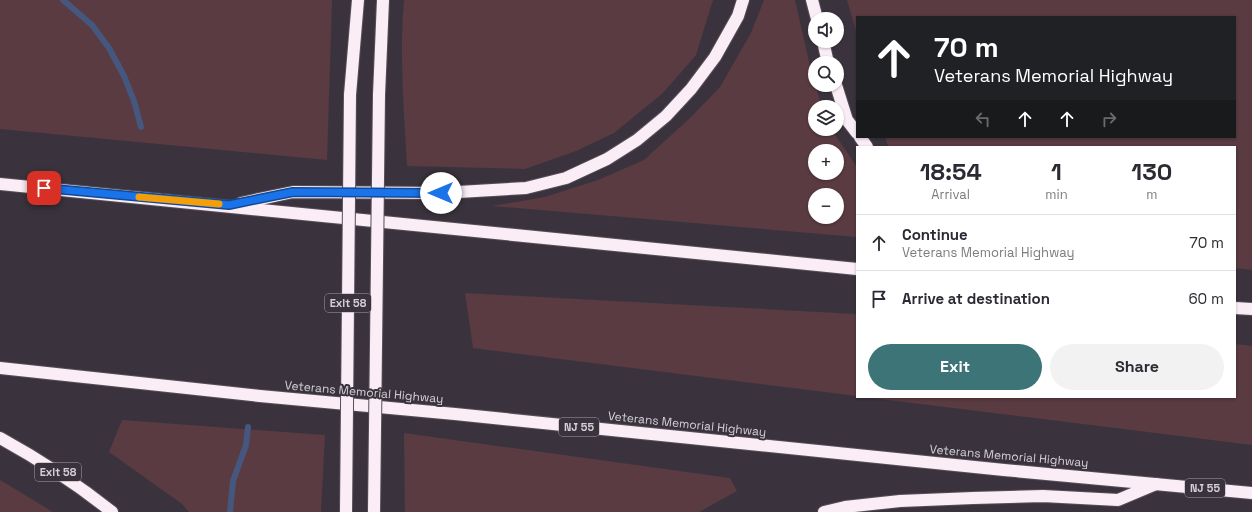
<!DOCTYPE html>
<meta charset="utf-8">
<style>
:root{--surface:#fff;--page:#f2f2f3;--text:#2b2b33;--muted:#7c7c81;--line:#e1e1e2;--accent:#3d7477}
body{margin:0;font-family:"Space Grotesk",sans-serif;background:var(--page);color:var(--text);height:100vh;display:flex;flex-direction:column;font-size:15px;white-space:nowrap}
*{box-sizing:border-box;margin:0}
p{font-size:13px;color:var(--muted)}
.icon{flex:none;width:22px;height:22px;fill:none;stroke:currentColor;stroke-width:2;stroke-linecap:round;stroke-linejoin:round}
.map{position:relative;flex:1;overflow:hidden}
.details{position:absolute;left:856px;top:146px;width:380px;height:252px;display:flex;flex-direction:column;background:var(--surface);border-radius:0px;box-shadow:0 1px 3px #0004}
.details>*{flex:none}
.banner{position:absolute;left:856px;top:16px;width:380px;height:122px;border-radius:0px;box-shadow:0 1px 3px #0004;background:#202124;color:#fff;overflow:hidden}
.buttons{position:absolute;left:808px;top:12px;display:grid;gap:8px}
.buttons a{display:grid;place-items:center;width:36px;height:36px;border-radius:50%;background:var(--surface);box-shadow:0 1px 3px #0004;font-size:20px}
.pin{position:absolute;display:grid;place-items:center;width:34px;height:34px;color:#fff;margin:-17px;border-radius:8px;box-shadow:0 2px 6px #0006}
.me{position:absolute;width:44px;margin:-22px;rotate:270deg;stroke-linejoin:round;filter:drop-shadow(0 0 3px #0008)}
.turn{display:flex;align-items:center;gap:14px;height:84px;padding:0 12px;font-size:18px}
.turn .icon{width:52px;height:52px;stroke-width:2.5}
.turn b{display:block;font-size:28px;line-height:34px}
.lanes{display:flex;align-items:center;height:38px;padding:0 12px;background:#0003;justify-content:center;gap:20px;direction:ltr}
.lanes .off{opacity:.35}
.eta{display:flex;justify-content:space-evenly;align-items:center;height:68px;text-align:center}
.eta b{font-size:24px;font-weight:800;line-height:28px}
.button{display:flex;gap:8px;margin-top:auto;padding:8px 12px}
.button a{flex:1;height:46px;border-radius:24px;background:var(--accent);color:#fff;font-size:16px;font-weight:800;line-height:46px;text-align:center}
.button a+a{background:var(--page);color:var(--text)}
ul{padding:0;list-style:none}
li{display:flex;align-items:center;gap:12px;height:56px;padding:0 12px;border-top:1px solid var(--line)}
li div{flex:1}
li b{display:block;font-size:15px}
li em{font-style:normal}
.map>svg:first-child{display:block}
.green{fill:#593b41;fill-rule:evenodd}
.lines{fill:none;stroke-linecap:round;stroke-linejoin:round}
.stream{stroke:#46577f;stroke-width:6}
.highway-casing{stroke:#564f59;stroke-width:14}
.highway{stroke:#fbedf6;stroke-width:12}
.highway-bridge-casing{stroke:#564f59;stroke-width:14;stroke-linecap:butt}
.highway-bridge{stroke:#fbedf6;stroke-width:12}
.route-casing{stroke:#114b97;stroke-width:10}
.route{stroke:#1a73e8;stroke-width:7}
.slow{stroke:#f59e0b;stroke-width:7}
.labels{text-anchor:middle;stroke-width:4;stroke-linejoin:round;paint-order:stroke}
.shield{fill:#3a333d;stroke:#a6a1a8;stroke-width:1}
.shield-label{font-size:11px;font-weight:bold;fill:#d5d0d6}
.street-label{font-size:12px;fill:#d5d0d6;stroke:#3a333d}
</style>
<div class="map">
<svg width="1252" height="512" viewBox="0 0 1252 512">
<rect width="100%" height="100%" fill="#3a333d"/>
<!-- green -->
<g class="green">
<path d="M 0,0 L 332,0 L 327,160 L 0,129 Z"/>
<path d="M 404,0 L 713,0 L 696,55 L 663,93 L 614,133 L 576,151 L 525,169 L 407,166 C 404,111 399,55 404,0 Z"/>
<path d="M 764,0 L 795,0 L 812,75 L 822,107 L 815,107 L 815,129 L 831,129 L 857,167 L 857,237 L 492,206 L 545,197 L 598,180 L 644,160 L 691,117 L 720,87 L 751,33 ZM 815,151 L 837,151 L 837,173 L 815,173 ZM 815,195 L 837,195 L 837,217 L 815,217 Z"/>
<path d="M 847,0 L 1252,0 L 1252,270 L 1235,268 L 1235,147 L 890,147 L 888,146 L 885,137 L 1235,137 L 1235,17 L 857,17 L 857,35 Z"/>
<path d="M 465,293 L 857,314 L 857,396 L 473,348 Z"/>
<path d="M 1235,344 L 1252,346 L 1252,445 L 864,397 L 1235,397 Z"/>
<path d="M 122,420 L 325,435 L 321,512 L 189,512 L 182,504 L 109,452 Z"/>
<path d="M 404,433 L 730,478 L 737,491 L 699,512 L 405,512 Z"/>
<path d="M 0,480 L 53,512 L 0,512 Z"/>
</g>
<g class="lines">
<!-- stream -->
<g class="stream">
<path d="M 63,0 L 92,25 L 109,48 L 124,76 L 134,101 L 141,127"/>
<path d="M 230,512 L 233,481 L 246,445 L 248,427"/>
</g>
<!-- highway casing -->
<g class="highway-casing">
<g id="highway">
<path d="M 812,0 L 817,19"/>
<path d="M 823,41 L 828,63"/>
<path d="M 836,85 L 847,120 L 857,133"/>
<path d="M 350,95 L 358,0"/>
<path d="M 379,95 L 383,0"/>
<path d="M 860,137 L 867,147"/>
<path d="M 0,184 L 857,269"/>
<path d="M 241,203 L 293,192 L 441,193 L 526,188 L 566,178 L 607,159 L 637,140 L 666,116 L 691,89 L 715,57 L 738,16 L 743,0"/>
<path d="M 1235,308 L 1252,309"/>
<path d="M 0,368 L 260,396 L 455,414 L 1004,470 L 1252,493"/>
<path d="M 0,438 C 40,460 77,484 112,512"/>
<path d="M 824,512 L 845,507 L 900,501 L 973,498 L 1043,496 L 1118,500 L 1156,484"/>
</g>
</g>
<!-- highway -->
<use href="#highway" class="highway"/>
<!-- highway-bridge casing -->
<g class="highway-bridge-casing">
<g id="highway-bridge">
<path d="M 346,512 L 350,95"/>
<path d="M 374,512 L 379,95"/>
</g>
</g>
<!-- highway-bridge -->
<use href="#highway-bridge" class="highway-bridge"/>
</g>
<g class="lines">
<!-- route casing -->
<g class="route-casing">
<path id="route" d="M 44,188 L 229,205 L 293,192 L 441,193"/>
</g>
<!-- route -->
<use href="#route" class="route"/>
<!-- slow -->
<path class="slow" d="M 139,197 L 219,204"/>
</g>
<g class="labels">
<!-- shield labels -->
<g class="shield">
<rect x="325" y="294" width="46" height="18" rx="3"/>
<rect x="559" y="418" width="40" height="18" rx="3"/>
<rect x="35" y="463" width="46" height="18" rx="3"/>
<rect x="1185" y="479" width="40" height="18" rx="3"/>
</g>
<g class="shield-label">
<text x="348" y="307">Exit 58</text>
<text x="579" y="431">NJ 55</text>
<text x="58" y="476">Exit 58</text>
<text x="1205" y="492">NJ 55</text>
</g>
<!-- street labels -->
<g class="street-label">
<text transform="translate(364 392) rotate(5)" y="4">Veterans Memorial Highway</text>
<text transform="translate(687 424) rotate(6)" y="4">Veterans Memorial Highway</text>
<text transform="translate(1009 456) rotate(5)" y="4">Veterans Memorial Highway</text>
</g>
</g>
</svg>
<div class="buttons">
<a><svg class="icon" aria-label="sound" viewBox="0 0 24 24"><path d="M4 9h4l5-4v14l-5-4H4zM17 9q2 3 0 6"/></svg></a>
<a><svg class="icon" aria-label="search" viewBox="0 0 24 24"><circle cx="10" cy="10" r="6"/><path d="M15 15l6 6"/></svg></a>
<a><svg class="icon" aria-label="layers" viewBox="0 0 24 24"><path d="M12 4l9 5-9 5-9-5zM3 14l9 5 9-5"/></svg></a>
<a>+</a>
<a>−</a>
</div>
<div class="pin" style="left:44px;top:188px;background:#d93025"><svg class="icon" aria-label="arrive" viewBox="0 0 24 24"><path d="M6 21V4h12l-3 4 3 4H6"/></svg></div>
<svg class="me" style="left:441px;top:193px" viewBox="-20 -20 40 40"><circle r="19" fill="#fff"/><path d="M0-13L10 11 0 6-10 11z" fill="#1a73e8"/></svg>
<div class="banner">
<div class="turn"><svg class="icon" aria-label="ahead" viewBox="0 0 24 24"><path d="M12 20V5M6 11l6-6 6 6"/></svg><div><b>70 m</b>Veterans Memorial Highway</div></div>
<div class="lanes"><svg class="icon off" aria-label="left" viewBox="0 0 24 24"><path d="M17 20v-9H6M10 6l-5 5 5 5"/></svg><svg class="icon" aria-label="ahead" viewBox="0 0 24 24"><path d="M12 20V5M6 11l6-6 6 6"/></svg><svg class="icon" aria-label="ahead" viewBox="0 0 24 24"><path d="M12 20V5M6 11l6-6 6 6"/></svg><svg class="icon off" aria-label="right" viewBox="0 0 24 24"><path d="M7 20v-9h11M14 6l5 5-5 5"/></svg></div>
</div>
<section class="details">
<div class="eta">
<div><b>18:54</b><p>Arrival</p></div>
<div><b>1</b><p>min</p></div>
<div><b>130</b><p>m</p></div>
</div>
<ul>
<li><svg class="icon" aria-label="ahead" viewBox="0 0 24 24"><path d="M12 20V5M6 11l6-6 6 6"/></svg><div><b>Continue</b><p>Veterans Memorial Highway</p></div><em>70 m</em></li>
<li><svg class="icon" aria-label="arrive" viewBox="0 0 24 24"><path d="M6 21V4h12l-3 4 3 4H6"/></svg><div><b>Arrive at destination</b></div><em>60 m</em></li>
</ul>
<div class="button"><a>Exit</a><a>Share</a></div>
</section>
</div>
